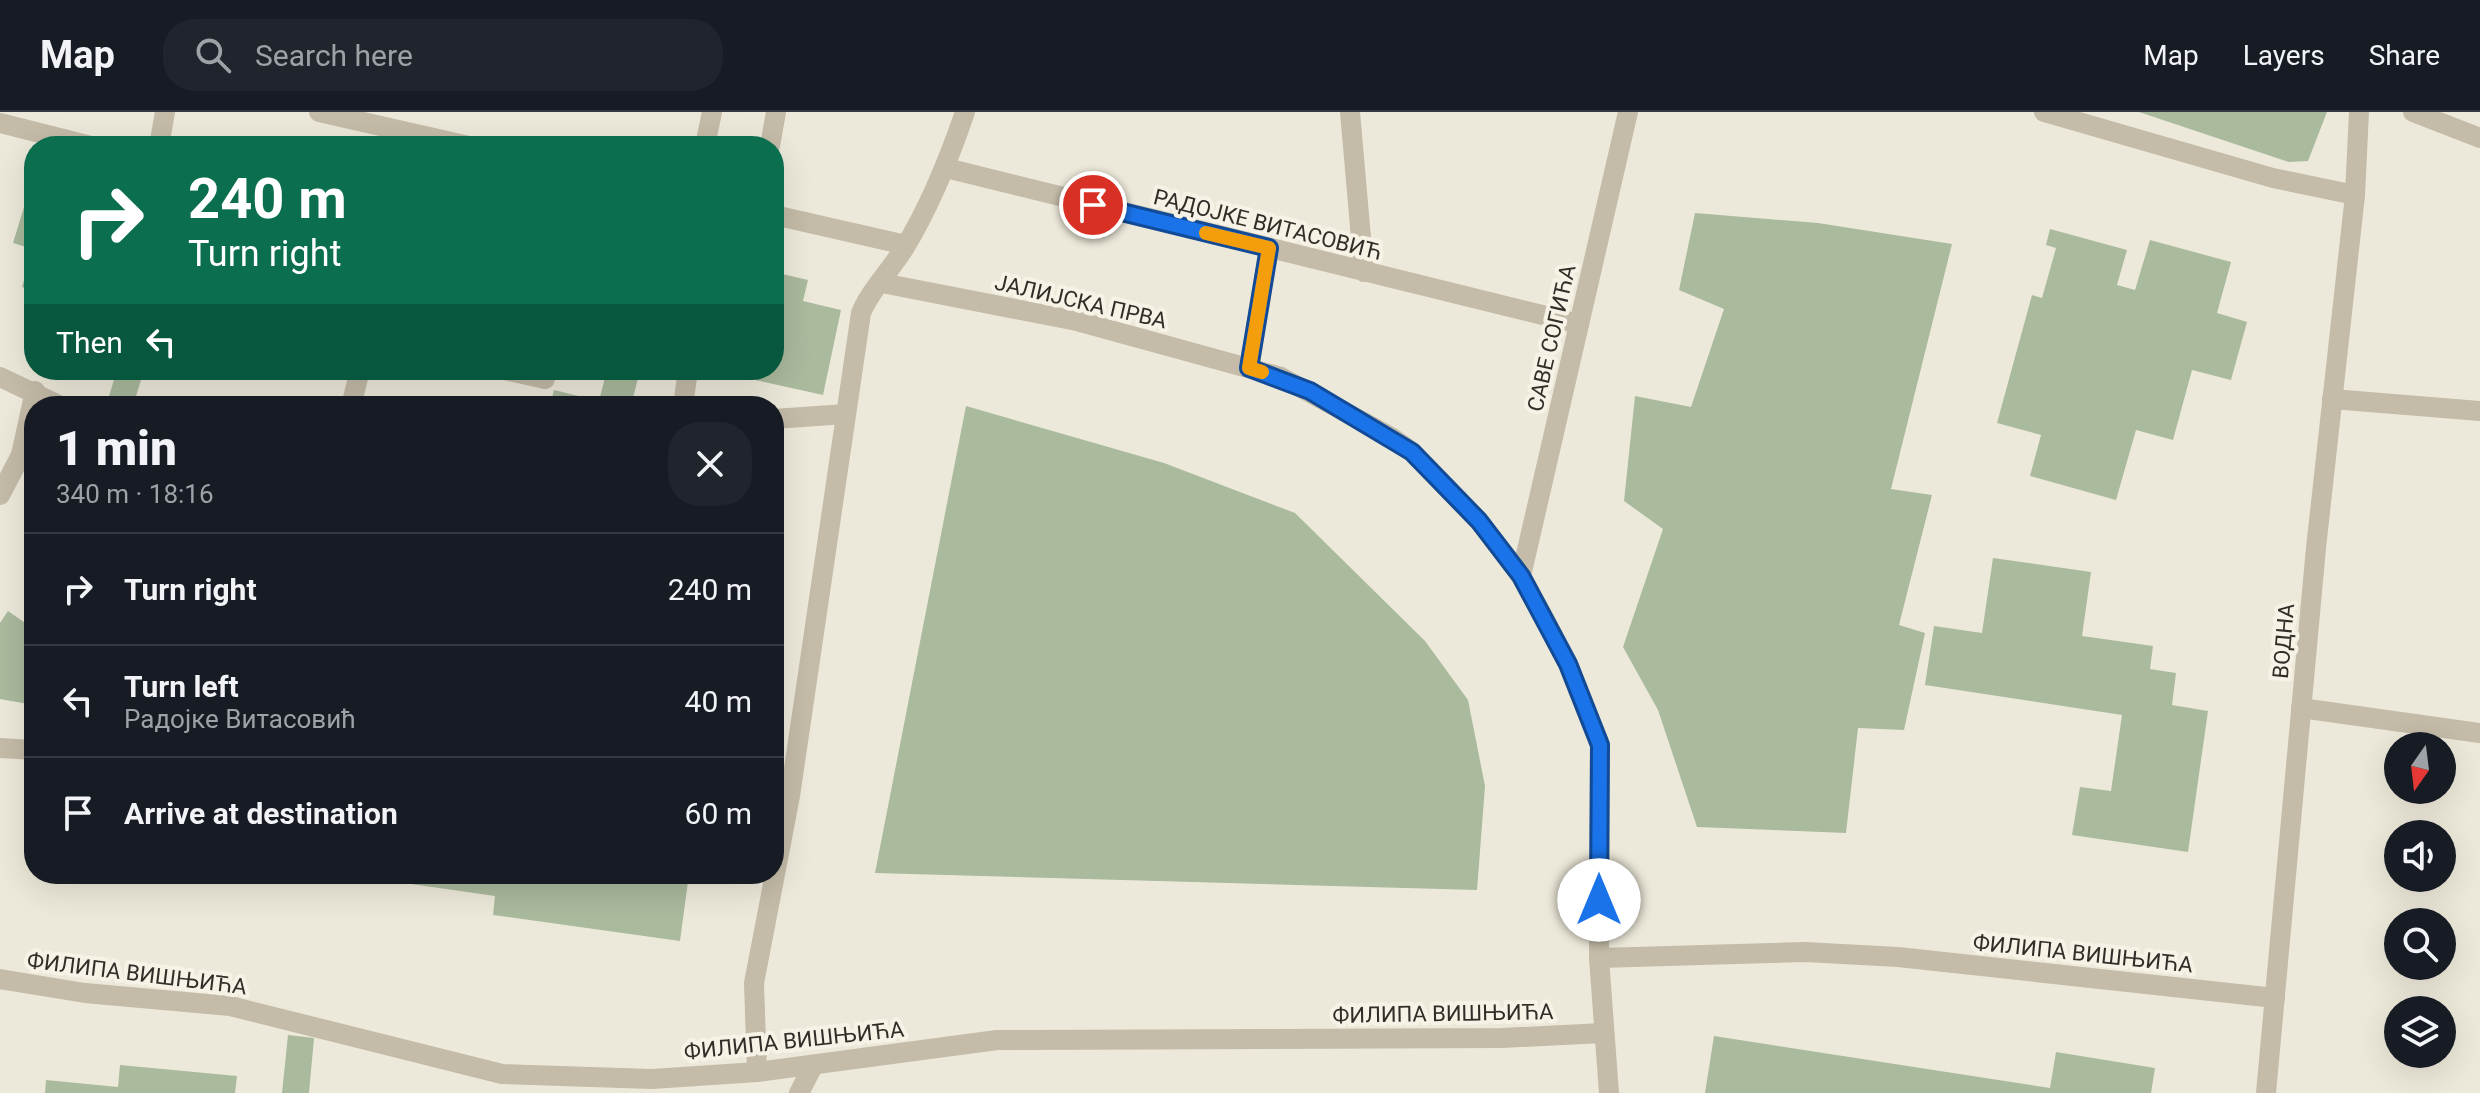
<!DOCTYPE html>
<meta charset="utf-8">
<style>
:root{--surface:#171b24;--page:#20242c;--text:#f1f3f6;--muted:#9ea1a6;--line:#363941}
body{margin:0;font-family:Roboto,sans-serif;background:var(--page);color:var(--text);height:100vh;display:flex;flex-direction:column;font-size:30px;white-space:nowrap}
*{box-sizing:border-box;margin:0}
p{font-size:26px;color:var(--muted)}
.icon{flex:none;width:44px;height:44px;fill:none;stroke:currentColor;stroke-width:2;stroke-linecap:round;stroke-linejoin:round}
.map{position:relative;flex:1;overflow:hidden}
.details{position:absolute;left:24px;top:284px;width:760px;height:488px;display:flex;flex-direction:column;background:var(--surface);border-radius:32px;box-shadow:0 8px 32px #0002}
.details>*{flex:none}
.top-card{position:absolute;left:24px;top:24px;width:760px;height:244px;border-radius:32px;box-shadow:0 8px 32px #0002;background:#0b6e4f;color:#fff;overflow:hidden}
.needle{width:52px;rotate:194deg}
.controls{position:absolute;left:2384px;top:620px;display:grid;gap:16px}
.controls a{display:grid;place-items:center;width:72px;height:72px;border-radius:50%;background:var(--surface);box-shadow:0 8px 32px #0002;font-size:40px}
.pin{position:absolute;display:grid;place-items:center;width:68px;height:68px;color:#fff;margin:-34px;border:4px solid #fff;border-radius:50%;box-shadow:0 2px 8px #0007}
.me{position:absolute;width:88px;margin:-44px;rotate:0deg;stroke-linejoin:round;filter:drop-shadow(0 0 6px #0008)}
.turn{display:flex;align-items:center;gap:28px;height:168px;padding:0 32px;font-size:36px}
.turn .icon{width:104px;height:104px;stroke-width:2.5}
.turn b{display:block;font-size:56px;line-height:68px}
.then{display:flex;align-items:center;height:76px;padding:0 32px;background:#0003;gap:16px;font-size:30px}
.round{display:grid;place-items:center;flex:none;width:84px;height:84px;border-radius:32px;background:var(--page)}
.headline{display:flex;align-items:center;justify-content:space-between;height:136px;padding:0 32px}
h1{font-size:48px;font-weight:800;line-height:60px}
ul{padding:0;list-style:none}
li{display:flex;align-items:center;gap:24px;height:112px;padding:0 32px;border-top:2px solid var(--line)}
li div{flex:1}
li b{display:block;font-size:30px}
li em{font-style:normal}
header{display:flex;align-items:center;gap:48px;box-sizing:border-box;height:112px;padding:0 40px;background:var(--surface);border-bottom:2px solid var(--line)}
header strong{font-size:38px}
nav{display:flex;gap:44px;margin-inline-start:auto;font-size:28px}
.search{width:560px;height:72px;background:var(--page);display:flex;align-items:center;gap:20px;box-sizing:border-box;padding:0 28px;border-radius:32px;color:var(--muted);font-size:30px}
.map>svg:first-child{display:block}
.green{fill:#aaba9d}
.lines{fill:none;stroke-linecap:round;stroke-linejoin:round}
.minor{stroke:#c4bba8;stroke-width:20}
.route-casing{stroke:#114b97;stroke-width:20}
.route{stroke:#1a73e8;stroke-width:14}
.slow{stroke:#f59e0b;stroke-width:14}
.labels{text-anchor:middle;stroke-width:8;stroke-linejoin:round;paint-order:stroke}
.street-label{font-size:22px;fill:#322d27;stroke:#f6f2e6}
</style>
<header>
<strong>Map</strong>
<div class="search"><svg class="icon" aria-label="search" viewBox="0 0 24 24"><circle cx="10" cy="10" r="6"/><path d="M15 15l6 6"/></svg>Search here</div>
<nav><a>Map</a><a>Layers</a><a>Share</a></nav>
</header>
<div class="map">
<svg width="2480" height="981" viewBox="0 0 2480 981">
<rect width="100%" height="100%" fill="#ede9da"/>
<!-- green -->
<g class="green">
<path d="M 2139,0 L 2327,0 L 2308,49 L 2289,50 Z"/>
<path d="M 25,92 L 34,94 L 34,179 L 22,175 L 33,137 L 13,131 Z"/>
<path d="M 1695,101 L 1818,111 L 1952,132 L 1891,377 L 1932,383 L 1899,513 L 1925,521 L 1904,618 L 1858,616 L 1846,721 L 1697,715 L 1658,598 L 1623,535 L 1663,417 L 1624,389 L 1635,284 L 1691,295 L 1724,197 L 1679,178 Z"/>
<path d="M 2050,117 L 2127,138 L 2117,173 L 2135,178 L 2150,128 L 2231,150 L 2217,201 L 2247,210 L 2231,268 L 2192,258 L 2173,328 L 2136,318 L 2116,388 L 2030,364 L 2041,323 L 1997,311 L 2032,183 L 2042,186 L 2056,136 L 2046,133 Z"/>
<path d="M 774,160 L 808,168 L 803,189 L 841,198 L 823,283 L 737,264 L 738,258 L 774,258 Z"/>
<path d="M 117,258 L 144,258 L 133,294 L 106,294 Z"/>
<path d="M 607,258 L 640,258 L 631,294 L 550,294 L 554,278 L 599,289 Z"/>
<path d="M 966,294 L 1164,351 L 1295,401 L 1425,529 L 1468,588 L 1485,674 L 1477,778 L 875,761 Z"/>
<path d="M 1993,446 L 2091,460 L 2082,524 L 2153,534 L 2150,557 L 2176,561 L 2172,593 L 2208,599 L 2188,740 L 2072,723 L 2080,675 L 2111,679 L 2122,603 L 1925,573 L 1934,514 L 1982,521 Z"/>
<path d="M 8,499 L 34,517 L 34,593 L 0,587 L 0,511 Z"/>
<path d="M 341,762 L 689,762 L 680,829 L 493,803 L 495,784 Z"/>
<path d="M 288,923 L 314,926 L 309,981 L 282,981 Z"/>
<path d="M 1714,924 L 2050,976 L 2056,940 L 2155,956 L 2151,981 L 1705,981 Z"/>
<path d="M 120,953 L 237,964 L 235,981 L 45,981 L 46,968 L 118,975 Z"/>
</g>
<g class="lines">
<!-- minor -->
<g class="minor">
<path d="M 319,0 L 469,34"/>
<path d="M 1350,0 L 1364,160"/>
<path d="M 2044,0 L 2273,66 L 2355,83"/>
<path d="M 2413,0 L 2480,26"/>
<path d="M 0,11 L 91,34"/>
<path d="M 159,34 L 165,0"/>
<path d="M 705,34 L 712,0"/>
<path d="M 770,34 L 776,0"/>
<path d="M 946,56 L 1579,212"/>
<path d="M 774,103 L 906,133"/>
<path d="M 882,171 L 1077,209 L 1281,265 L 1391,325 L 1412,340 L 1479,409 L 1521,464 L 1543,504 L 1568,552 L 1600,633 L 1599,846 L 1609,981"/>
<path d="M 1249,256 L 1269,136"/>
<path d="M 504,258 L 545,267"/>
<path d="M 0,265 L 61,294"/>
<path d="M 2332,287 L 2480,299"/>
<path d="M 351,294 L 360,258"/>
<path d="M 683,294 L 688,258"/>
<path d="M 774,307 L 845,302"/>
<path d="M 0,383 L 21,343 L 35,279"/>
<path d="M 1521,464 L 1628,0"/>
<path d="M 2301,596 L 2480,621"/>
<path d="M 0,636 L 34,638"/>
<path d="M 1599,846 L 1805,840 L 1898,845 L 2275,886"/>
<path d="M 0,867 L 85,881 L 230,894 L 502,962 L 652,967 L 757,960 L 997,928 L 1502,926 L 1603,921"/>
<path d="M 757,960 L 754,871 L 790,684 L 861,201 C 871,177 891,158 905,135 C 931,92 949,47 965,0"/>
<path d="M 799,981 L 813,954"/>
<path d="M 2266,981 L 2316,436 L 2355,83 L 2359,0"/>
</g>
</g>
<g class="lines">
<!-- route casing -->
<g class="route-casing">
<path id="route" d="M 1093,93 L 1269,136 L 1249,256 L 1310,279 L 1412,340 L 1479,409 L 1521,464 L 1568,552 L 1600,633 L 1599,788"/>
</g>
<!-- route -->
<use href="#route" class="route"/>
<!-- slow -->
<path class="slow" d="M 1206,121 L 1269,136 L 1249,256 L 1262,260"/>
</g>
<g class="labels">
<!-- street labels -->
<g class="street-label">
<text transform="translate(1268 112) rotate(14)" y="8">РАДОЈКЕ ВИТАСОВИЋ</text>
<text transform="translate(1081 189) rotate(13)" y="8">ЈАЛИЈСКА ПРВА</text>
<text transform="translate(1551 226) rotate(-77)" y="8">САВЕ СОГИЋА</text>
<text transform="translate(2283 529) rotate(-85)" y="8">ВОДНА</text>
<text transform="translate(2083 841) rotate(6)" y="8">ФИЛИПА ВИШЊИЋА</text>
<text transform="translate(137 861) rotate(7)" y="8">ФИЛИПА ВИШЊИЋА</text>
<text transform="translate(1443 901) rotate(-1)" y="8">ФИЛИПА ВИШЊИЋА</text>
<text transform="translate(794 928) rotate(-6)" y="8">ФИЛИПА ВИШЊИЋА</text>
</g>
</g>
</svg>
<div class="controls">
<a><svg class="needle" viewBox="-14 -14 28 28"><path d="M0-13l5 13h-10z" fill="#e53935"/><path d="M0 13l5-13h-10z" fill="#9ea1a6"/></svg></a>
<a><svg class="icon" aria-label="sound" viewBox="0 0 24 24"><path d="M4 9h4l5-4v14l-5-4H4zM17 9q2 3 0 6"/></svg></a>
<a><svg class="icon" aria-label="search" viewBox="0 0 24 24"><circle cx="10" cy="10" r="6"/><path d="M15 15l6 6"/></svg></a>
<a><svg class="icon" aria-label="layers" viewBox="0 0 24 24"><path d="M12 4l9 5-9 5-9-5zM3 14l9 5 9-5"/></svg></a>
</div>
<div class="pin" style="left:1093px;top:93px;background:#d93025"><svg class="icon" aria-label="arrive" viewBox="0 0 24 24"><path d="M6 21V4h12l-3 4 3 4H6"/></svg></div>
<svg class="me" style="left:1599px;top:788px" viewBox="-20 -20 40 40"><circle r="19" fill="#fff"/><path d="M0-13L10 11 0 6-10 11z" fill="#1a73e8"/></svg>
<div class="top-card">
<div class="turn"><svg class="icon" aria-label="right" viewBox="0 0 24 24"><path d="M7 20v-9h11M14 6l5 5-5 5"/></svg><div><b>240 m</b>Turn right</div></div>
<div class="then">Then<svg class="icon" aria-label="left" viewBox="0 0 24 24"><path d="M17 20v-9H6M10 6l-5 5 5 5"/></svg></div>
</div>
<section class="details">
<div class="headline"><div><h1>1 min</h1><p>340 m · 18:16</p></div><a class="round"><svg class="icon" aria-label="close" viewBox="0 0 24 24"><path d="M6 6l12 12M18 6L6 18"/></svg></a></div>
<ul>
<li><svg class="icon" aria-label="right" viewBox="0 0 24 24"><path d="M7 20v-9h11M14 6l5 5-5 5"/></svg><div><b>Turn right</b></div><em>240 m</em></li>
<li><svg class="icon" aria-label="left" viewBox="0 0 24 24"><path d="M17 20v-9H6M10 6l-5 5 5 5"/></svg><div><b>Turn left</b><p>Радојке Витасовић</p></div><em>40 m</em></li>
<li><svg class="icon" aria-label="arrive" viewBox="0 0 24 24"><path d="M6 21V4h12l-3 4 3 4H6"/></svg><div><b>Arrive at destination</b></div><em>60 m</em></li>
</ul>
</section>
</div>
